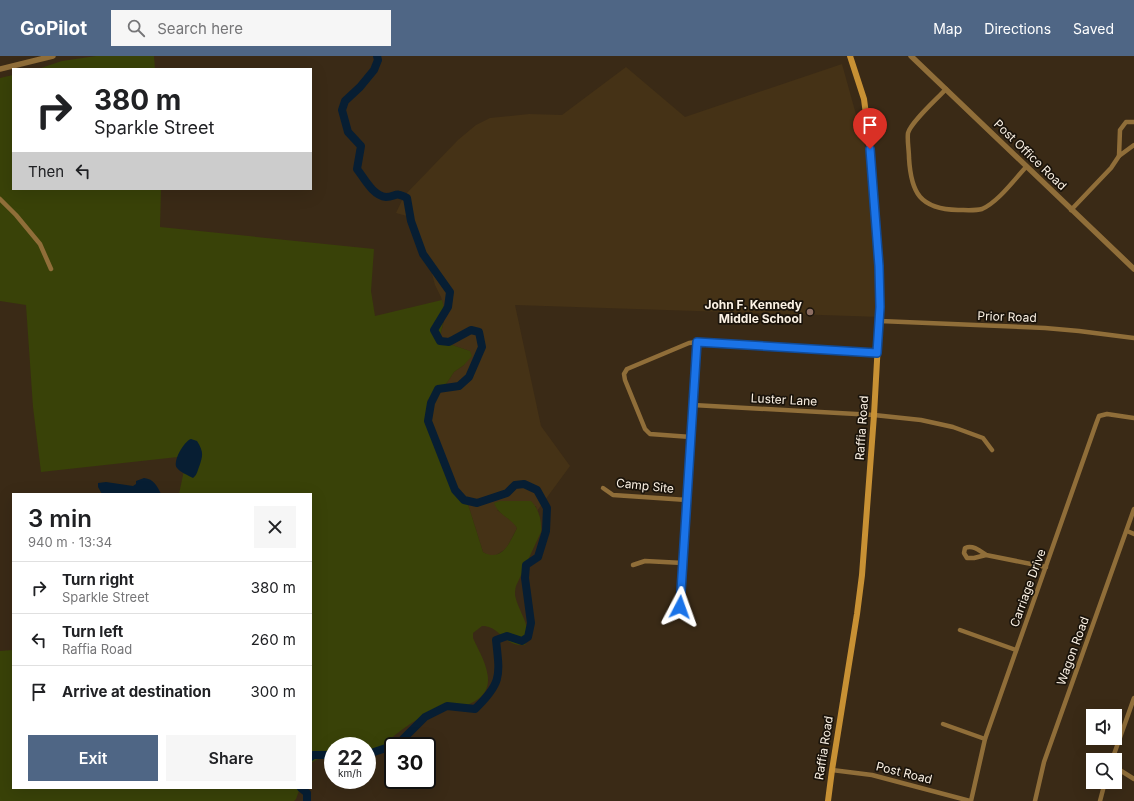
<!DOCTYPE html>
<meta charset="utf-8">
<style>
:root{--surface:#fff;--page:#f6f6f6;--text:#202124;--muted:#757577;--line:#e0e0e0;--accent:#4f6685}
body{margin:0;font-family:Inter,sans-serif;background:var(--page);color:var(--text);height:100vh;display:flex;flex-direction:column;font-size:15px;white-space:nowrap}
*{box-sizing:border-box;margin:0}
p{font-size:13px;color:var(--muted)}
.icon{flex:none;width:22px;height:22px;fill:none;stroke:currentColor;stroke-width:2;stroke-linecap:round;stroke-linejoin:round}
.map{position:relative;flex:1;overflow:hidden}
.drawer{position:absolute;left:12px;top:437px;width:300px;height:296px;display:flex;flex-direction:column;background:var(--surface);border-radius:0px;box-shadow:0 4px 16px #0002}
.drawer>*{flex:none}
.banner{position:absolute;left:12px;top:12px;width:300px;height:122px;border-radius:0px;box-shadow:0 4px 16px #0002;background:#fff;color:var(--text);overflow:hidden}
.tools{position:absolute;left:1086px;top:653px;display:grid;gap:8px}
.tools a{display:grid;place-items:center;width:36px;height:36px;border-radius:0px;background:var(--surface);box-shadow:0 4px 16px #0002;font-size:20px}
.speed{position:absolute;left:324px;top:681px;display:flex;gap:8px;font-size:20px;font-weight:700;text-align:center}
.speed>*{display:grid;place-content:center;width:52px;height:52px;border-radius:50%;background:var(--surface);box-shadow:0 4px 16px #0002;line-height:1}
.speed small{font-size:10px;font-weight:400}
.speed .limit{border:2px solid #111;border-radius:6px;background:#fff;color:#111}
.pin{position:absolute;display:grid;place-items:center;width:34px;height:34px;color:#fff;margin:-41px -17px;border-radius:50% 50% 50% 0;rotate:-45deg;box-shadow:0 0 4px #0007}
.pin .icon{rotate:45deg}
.me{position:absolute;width:44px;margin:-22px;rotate:4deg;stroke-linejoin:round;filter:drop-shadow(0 0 3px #0008)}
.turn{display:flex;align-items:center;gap:14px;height:84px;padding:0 16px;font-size:18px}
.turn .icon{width:52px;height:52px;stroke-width:2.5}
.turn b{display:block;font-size:28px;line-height:34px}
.then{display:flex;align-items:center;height:38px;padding:0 16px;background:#0003;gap:8px;font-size:15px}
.round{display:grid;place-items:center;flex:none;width:42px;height:42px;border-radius:0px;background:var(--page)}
.summary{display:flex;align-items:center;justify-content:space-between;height:68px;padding:0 16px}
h1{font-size:24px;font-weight:600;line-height:30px}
.primary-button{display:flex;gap:8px;margin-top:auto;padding:8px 16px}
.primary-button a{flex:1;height:46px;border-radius:0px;background:var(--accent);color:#fff;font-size:16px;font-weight:600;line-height:46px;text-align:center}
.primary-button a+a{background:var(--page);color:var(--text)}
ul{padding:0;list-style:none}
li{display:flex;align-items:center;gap:12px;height:52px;padding:0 16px;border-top:1px solid var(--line)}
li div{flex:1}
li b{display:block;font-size:15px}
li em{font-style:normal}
header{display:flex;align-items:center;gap:24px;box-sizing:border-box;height:56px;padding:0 20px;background:var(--accent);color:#fff}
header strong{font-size:19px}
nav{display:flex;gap:22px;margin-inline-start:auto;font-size:14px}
.search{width:280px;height:36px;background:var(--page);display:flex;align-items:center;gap:10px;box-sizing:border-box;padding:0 14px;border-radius:0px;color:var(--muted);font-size:15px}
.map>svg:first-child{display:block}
.built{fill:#453216}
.green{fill:#394208}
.water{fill:#071e33}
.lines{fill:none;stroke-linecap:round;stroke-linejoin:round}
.river{stroke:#071e33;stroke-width:8}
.minor{stroke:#906e39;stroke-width:4.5}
.tertiary{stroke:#906e39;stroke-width:5.5}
.secondary{stroke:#c89134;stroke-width:6}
.route-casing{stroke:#114b97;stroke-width:10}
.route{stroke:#1a73e8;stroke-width:7}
.education-dot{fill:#8d6e63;stroke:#1b140b;stroke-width:1.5}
.labels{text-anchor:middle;stroke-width:3.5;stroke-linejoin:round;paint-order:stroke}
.street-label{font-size:12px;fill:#fbf1e4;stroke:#1b140b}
.poi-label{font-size:12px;font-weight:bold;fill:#fbf1e4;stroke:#1b140b;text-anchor:end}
</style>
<header>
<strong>GoPilot</strong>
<div class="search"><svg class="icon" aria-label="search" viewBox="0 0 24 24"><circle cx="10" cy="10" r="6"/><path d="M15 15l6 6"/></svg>Search here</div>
<nav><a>Map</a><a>Directions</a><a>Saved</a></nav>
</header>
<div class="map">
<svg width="1134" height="745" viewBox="0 0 1134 745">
<rect width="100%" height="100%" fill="#3a2a16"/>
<!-- built -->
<path class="built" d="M 842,8 L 865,91 L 870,131 L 881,261 L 515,249 L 541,370 L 570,410 L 537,455 L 536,450 L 497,454 L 514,467 L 517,472 L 507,491 L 504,494 L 496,499 L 489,500 L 483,496 L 467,445 L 451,423 L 451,418 L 441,405 L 432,384 L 427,353 L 427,345 L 432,339 L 441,336 L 454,316 L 464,309 L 470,295 L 443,286 L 440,280 L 444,265 L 444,252 L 441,241 L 435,229 L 431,214 L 417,185 L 411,164 L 407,160 L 396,157 L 404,140 L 458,84 L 476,69 L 490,62 L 529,58 L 562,59 L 626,11 L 685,61 Z"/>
<!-- green -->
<g class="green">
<path d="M 96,0 L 154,0 L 155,13 L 38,13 L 62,5 Z"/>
<path d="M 13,19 L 13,133 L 161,133 L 160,171 L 374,193 L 371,235 L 375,260 L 442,244 C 446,257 443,268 440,281 L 443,286 L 470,295 L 472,300 L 464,309 L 454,316 L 441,336 L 432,339 L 427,345 L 427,353 L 432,384 L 441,405 L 451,418 L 451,423 L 467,445 L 483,496 C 502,507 510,486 517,472 C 510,461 499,460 494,447 L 500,445 L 531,445 C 539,453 542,465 541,476 L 516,530 C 515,533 515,537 515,539 C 518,556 534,572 525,589 C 503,591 501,570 482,570 L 473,577 L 473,582 C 478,593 485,605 487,616 C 493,640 472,649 453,653 C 437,656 433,654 418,663 C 408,669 397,677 388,685 C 381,691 377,699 367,701 L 367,690 L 333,690 L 333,701 L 318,703 L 311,707 L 311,438 L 179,438 L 187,400 L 41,416 L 33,351 L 26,249 L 0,245 L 0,22 Z"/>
<path d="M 13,594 L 13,732 L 300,732 L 296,743 L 294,745 L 0,745 L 0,595 Z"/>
</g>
<!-- water -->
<g class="water">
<path d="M 191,383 L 197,385 C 204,396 203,400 199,411 C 197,416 197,419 193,422 C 188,419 181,417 177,412 C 172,406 184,385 191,383 Z"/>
<path d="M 144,422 C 154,423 157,430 161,438 L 102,438 L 98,431 L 98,427 L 106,426 L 133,430 L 136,428 L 136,425 Z"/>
</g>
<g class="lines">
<!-- river -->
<g class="river">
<path d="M 311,701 L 313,699 L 333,699"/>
<path d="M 367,702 L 371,697 L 398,688 L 425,661 L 447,650 L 475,653 C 502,627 500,620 496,584 L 507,580 L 522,585 L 528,581 L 531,567 L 525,522 L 526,509 L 538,501 L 546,475 L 547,452 L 537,434 L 524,428 L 515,429 L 507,437 L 477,447 L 464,444 L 455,434 L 428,365 L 431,347 L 438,333 L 459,330 L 469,321 L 482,291 L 479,276 L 471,274 L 449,286 L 440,285 L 434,274 L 448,251 L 450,236 L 423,198 L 411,165 L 407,142 C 395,135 396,141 386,141 C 373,140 364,122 357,113 L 361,90 L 348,76 L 342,54 L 345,45 L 360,31 L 374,14 L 378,4 L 377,0"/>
<path d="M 301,732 L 307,737 L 307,745"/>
</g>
<!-- minor -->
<g class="minor">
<path d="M 946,33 C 937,43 911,66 908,77 C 907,84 909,94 909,102 C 911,137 920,153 958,154 C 965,154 975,155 982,153 C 998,146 1014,124 1026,111"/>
<path d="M 1134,66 L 1126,66 L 1120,74 L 1119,100 L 1134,89"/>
<path d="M 0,143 L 16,159 L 40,188 L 51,213"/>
<path d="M 1071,154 L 1111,112 L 1119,100"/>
<path d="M 880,265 L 1045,272 L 1079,275 L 1134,282"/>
<path d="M 693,349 L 874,359 L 921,364 L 953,371 L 983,382 L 992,394"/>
<path d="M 691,381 L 650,378 L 645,373 L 625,324 L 624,318 L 627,313 L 689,287 L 697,286 L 877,297"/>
<path d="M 603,432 L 613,439 L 687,444"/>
<path d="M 1127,475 L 1134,478"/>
<path d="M 986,499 L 974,502 L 967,502 L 964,497 L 965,492 C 973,489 979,494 986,499 L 1046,511"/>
<path d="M 633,509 L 645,505 L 683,507"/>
<path d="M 683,560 L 680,551 L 697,286"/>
<path d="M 960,574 L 1016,594"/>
<path d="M 943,668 L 985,683"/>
<path d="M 1112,704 L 1134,642"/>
<path d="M 1115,711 L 1134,723"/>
<path d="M 832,714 L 872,719 L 970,745"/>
<path d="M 971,745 L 985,683 L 1096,368 L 1099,360 L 1107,358 L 1134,362"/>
<path d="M 1035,745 L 1044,706 L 1134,453"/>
<path d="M 1100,745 L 1105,726"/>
</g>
<!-- tertiary -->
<g class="tertiary">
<path d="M 911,0 L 1134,213"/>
<path d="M 0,13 L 53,0"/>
</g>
<!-- secondary -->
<path class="secondary" d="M 828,745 L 832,714 L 857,558 L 862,519 L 874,359 L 880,251 L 876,162 L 867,66 L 864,43 L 850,0"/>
</g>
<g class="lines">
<!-- route casing -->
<g class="route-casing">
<path id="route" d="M 680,551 L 697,286 L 877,297 L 880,251 L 879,210 L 870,93"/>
</g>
<!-- route -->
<use href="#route" class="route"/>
</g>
<!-- markers -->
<circle class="education-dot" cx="810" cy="256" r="4"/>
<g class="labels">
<!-- street labels -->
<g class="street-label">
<text transform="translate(1030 99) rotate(44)" y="4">Post Office Road</text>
<text transform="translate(1007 261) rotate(2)" y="4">Prior Road</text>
<text transform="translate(784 344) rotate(3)" y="4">Luster Lane</text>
<text transform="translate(862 372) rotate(-86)" y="4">Raffia Road</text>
<text transform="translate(645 430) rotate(6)" y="4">Camp Site</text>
<text transform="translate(1028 532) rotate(-70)" y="4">Carriage Drive</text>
<text transform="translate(1073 595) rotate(-70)" y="4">Wagon Road</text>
<text transform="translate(824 692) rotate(-81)" y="4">Raffia Road</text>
<text transform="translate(904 717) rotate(14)" y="4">Post Road</text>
</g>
<!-- poi labels -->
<g class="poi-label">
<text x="802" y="253">John F. Kennedy<tspan x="802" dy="14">Middle School</tspan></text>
</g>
</g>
</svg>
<div class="tools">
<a><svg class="icon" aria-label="sound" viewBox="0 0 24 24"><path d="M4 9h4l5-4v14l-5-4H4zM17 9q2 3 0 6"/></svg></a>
<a><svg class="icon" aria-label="search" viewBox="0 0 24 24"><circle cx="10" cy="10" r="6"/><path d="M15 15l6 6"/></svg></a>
</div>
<div class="speed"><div>22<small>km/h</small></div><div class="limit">30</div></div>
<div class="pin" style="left:870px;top:93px;background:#d93025"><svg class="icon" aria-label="arrive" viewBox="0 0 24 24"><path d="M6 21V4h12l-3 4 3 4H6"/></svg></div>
<svg class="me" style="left:680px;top:551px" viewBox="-20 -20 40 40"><path d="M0-17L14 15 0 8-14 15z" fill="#1a73e8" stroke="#fff" stroke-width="4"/></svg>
<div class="banner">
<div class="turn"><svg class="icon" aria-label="right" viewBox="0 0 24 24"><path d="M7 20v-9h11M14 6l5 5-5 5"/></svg><div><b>380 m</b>Sparkle Street</div></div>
<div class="then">Then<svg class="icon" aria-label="left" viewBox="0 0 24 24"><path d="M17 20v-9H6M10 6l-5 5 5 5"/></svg></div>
</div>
<section class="drawer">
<div class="summary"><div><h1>3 min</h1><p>940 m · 13:34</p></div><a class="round"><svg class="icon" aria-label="close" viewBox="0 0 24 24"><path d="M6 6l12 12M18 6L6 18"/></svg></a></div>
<ul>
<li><svg class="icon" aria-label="right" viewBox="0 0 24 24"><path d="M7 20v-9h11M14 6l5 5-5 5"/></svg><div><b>Turn right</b><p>Sparkle Street</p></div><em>380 m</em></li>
<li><svg class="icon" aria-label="left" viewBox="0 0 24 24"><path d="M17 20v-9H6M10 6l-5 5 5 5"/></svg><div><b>Turn left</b><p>Raffia Road</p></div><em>260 m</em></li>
<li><svg class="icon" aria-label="arrive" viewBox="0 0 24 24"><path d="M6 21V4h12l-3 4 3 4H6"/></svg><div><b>Arrive at destination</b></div><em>300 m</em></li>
</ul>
<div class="primary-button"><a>Exit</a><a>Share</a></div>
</section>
</div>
